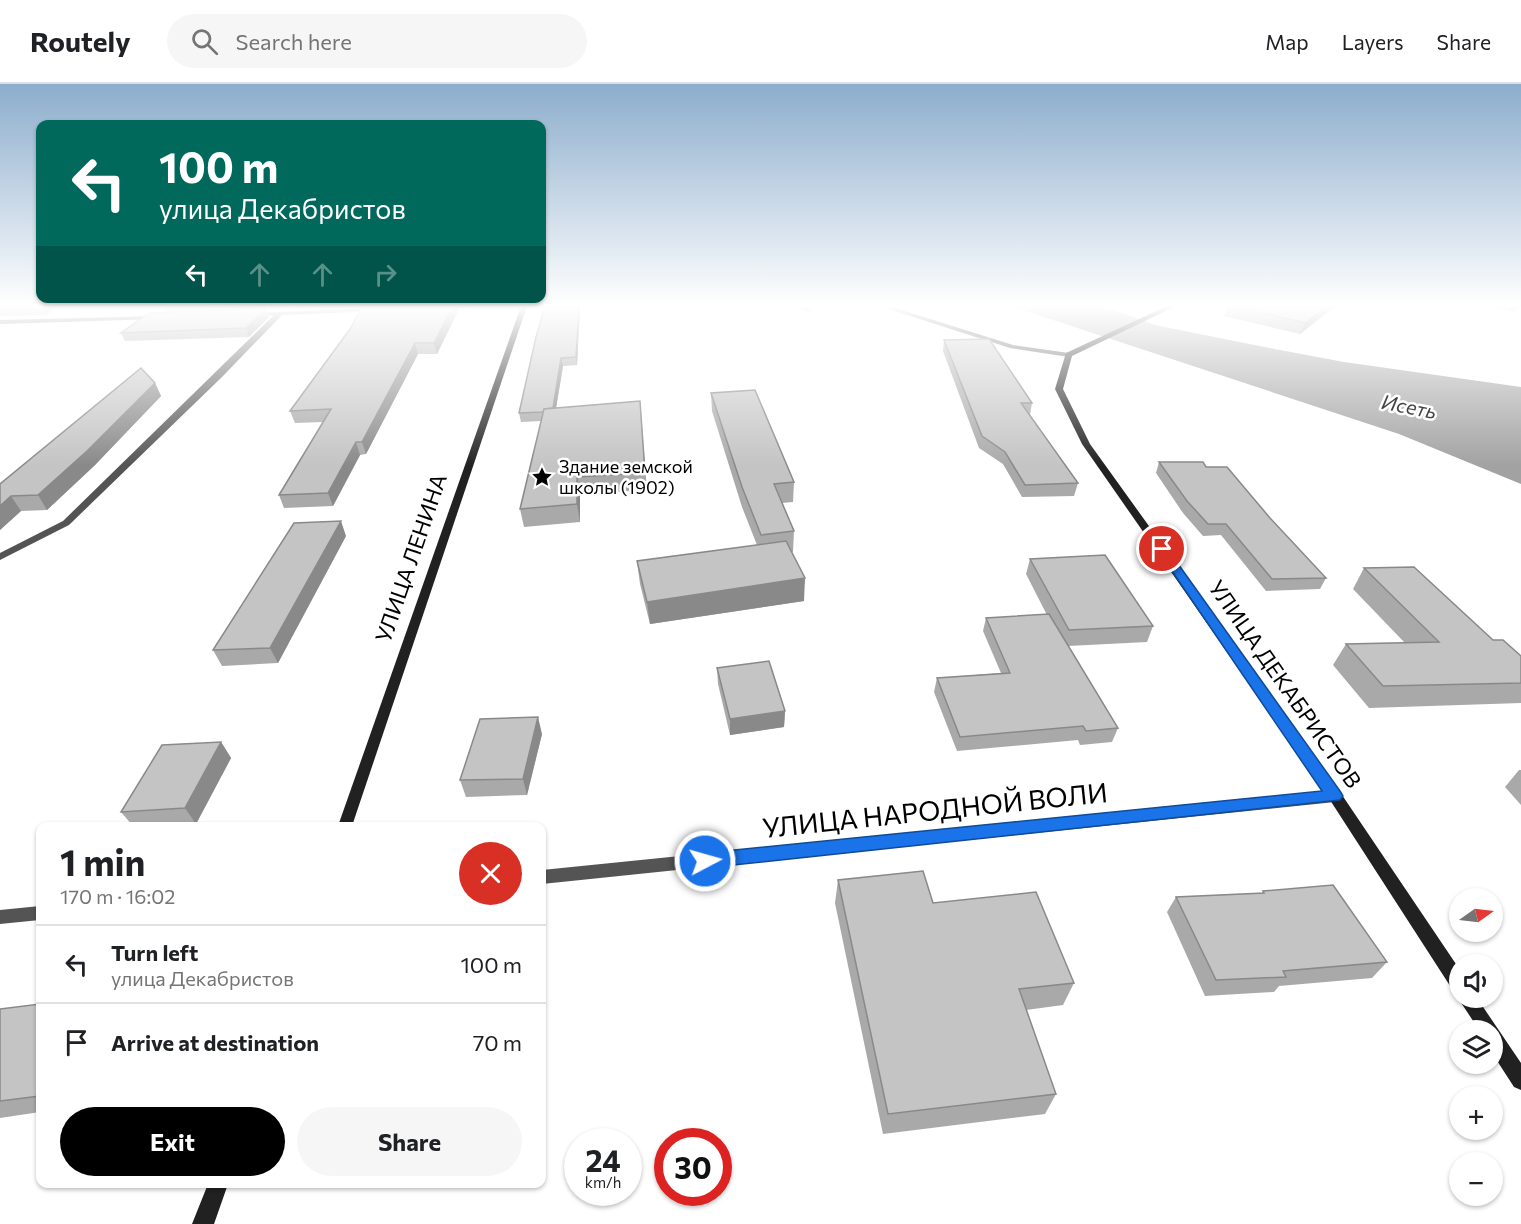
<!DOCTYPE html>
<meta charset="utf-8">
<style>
:root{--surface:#fff;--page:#f6f6f6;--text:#202124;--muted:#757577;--line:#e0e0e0;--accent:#000}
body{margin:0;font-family:Commissioner,sans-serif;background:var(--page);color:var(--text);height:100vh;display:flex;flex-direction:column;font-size:22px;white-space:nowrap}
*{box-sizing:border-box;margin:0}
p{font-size:20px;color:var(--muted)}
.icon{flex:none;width:33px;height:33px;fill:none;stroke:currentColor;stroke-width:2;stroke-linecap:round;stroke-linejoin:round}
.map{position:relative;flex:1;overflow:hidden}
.side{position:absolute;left:36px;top:738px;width:510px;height:366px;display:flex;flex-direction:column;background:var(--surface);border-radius:12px;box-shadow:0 2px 4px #0004}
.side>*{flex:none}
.guide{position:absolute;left:36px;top:36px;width:510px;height:183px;border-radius:12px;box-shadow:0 2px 4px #0004;background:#00695c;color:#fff;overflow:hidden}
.needle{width:39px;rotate:76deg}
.tools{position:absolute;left:1449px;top:804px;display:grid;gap:12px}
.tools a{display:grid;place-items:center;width:54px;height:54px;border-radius:50%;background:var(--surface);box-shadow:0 2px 4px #0004;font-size:30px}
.speed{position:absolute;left:564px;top:1044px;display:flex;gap:12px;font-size:30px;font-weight:700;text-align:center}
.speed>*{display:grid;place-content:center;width:78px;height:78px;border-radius:50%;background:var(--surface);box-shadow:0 2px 4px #0004;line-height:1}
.speed small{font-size:15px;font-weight:400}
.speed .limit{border:9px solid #d22;background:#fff;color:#111}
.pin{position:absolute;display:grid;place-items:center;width:51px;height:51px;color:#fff;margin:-26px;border:3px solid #fff;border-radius:50%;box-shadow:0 2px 6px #0007}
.me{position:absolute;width:66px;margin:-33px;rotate:84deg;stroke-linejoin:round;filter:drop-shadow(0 0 4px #0008)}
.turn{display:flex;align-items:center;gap:21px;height:126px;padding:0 24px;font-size:27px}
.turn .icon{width:78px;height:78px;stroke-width:2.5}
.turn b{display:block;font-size:42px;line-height:51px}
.lanes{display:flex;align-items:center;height:57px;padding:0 24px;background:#0003;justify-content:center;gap:30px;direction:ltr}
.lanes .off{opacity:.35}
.round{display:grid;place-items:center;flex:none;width:63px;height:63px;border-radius:32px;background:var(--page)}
.headline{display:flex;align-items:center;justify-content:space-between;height:102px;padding:0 24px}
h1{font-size:36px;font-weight:700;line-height:45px}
.primary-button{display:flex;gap:12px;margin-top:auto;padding:12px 24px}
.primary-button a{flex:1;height:69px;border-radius:36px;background:var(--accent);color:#fff;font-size:24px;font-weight:700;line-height:69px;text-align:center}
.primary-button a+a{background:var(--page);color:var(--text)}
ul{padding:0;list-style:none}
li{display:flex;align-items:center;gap:18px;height:78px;padding:0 24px;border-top:2px solid var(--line)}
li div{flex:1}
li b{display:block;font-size:22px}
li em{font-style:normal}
header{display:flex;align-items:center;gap:36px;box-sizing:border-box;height:84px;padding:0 30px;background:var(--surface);border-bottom:2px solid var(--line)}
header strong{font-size:28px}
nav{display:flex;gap:33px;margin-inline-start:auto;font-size:21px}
.search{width:420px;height:54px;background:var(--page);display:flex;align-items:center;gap:15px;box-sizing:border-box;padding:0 21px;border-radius:33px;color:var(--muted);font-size:22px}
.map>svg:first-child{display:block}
.water{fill:#a2a2a2}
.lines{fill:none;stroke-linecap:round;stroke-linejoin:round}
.street{fill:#545454;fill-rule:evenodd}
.secondary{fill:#212121;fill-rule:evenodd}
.wall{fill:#a9a9a9}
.shaded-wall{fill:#898989}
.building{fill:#c4c4c4;stroke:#898989;stroke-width:1.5}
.route{fill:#1a73e8;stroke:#114b97;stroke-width:1.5}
.labels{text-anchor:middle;stroke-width:5;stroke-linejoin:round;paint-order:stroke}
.far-poi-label{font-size:18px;fill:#000;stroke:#fff;text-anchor:start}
.far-water-label{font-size:20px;font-style:italic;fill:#434343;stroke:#fff}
.street-label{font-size:22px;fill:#000;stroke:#fff}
.near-street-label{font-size:27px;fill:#000;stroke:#fff}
</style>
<header>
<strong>Routely</strong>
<div class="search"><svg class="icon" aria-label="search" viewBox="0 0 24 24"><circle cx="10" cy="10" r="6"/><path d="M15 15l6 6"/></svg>Search here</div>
<nav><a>Map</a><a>Layers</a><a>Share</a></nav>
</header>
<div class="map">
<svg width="1521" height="1140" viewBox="0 0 1521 1140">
<rect width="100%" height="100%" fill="#fff"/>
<!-- water -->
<path class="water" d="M 1011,222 L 1103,222 L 1155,241 L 1280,266 L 1344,278 L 1521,303 L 1521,400 L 1399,350 Z"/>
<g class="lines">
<!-- street -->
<g class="street">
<path d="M 441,222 L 479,222 L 442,226 L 439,224 Z"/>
<path d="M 879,222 L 889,222 L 1013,261 L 1069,269 L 1073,271 L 1069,273 L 1010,264 Z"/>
<path d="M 377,224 L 380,226 L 379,227 L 282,231 L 222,293 L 69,441 L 0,476 L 0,469 L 63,437 L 274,231 L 253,232 L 250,230 L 251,229 Z"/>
<path d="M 160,232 L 160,234 L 158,235 L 0,240 L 0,236 Z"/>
<path d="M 1335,706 L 1340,708 L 1342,712 L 1340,716 L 1335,718 L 542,800 L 542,786 Z"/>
<path d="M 40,822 L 40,836 L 0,840 L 0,826 Z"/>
</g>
<!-- secondary -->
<g class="secondary">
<path d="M 521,222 L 527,222 L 352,742 L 338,742 Z"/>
<path d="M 1167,222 L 1176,222 L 1072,272 L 1063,305 L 1090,360 L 1340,708 L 1460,886 L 1460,910 L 1454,908 L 1330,716 L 1082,360 L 1055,305 L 1066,269 Z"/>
<path d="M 1460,911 L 1460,914 L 1477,914 L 1521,979 L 1521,1006 L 1514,1003 L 1492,969 L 1492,946 L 1479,946 L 1458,914 Z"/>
<path d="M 208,1100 L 228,1100 L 214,1140 L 192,1140 Z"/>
</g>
</g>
<!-- wall -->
<g class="wall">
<path d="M 0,222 L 59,222 L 45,231 L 0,232 Z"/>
<path d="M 163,222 L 287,222 L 285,224 L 166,228 Z"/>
<path d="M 580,222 L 577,281 L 563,282 L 556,324 L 640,317 L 647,406 L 580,410 L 580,438 L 524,443 L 520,425 L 541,337 L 521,338 L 519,329 Z"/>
<path d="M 791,222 L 811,222 L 811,229 Z"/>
<path d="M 1228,222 L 1335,222 L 1300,250 L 1224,232 Z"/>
<path d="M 1487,222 L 1521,222 L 1512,228 Z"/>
<path d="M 266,225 L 269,233 L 249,253 L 125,257 L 121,249 Z"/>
<path d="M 459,225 L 437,270 L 418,270 L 366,370 L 360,371 L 333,422 L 284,424 L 279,411 L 324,338 L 295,339 L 290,327 L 350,245 Z"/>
<path d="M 944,256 L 1032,319 L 1030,331 L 1078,399 L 1074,412 L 1022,413 L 1003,380 L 979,364 L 943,267 Z"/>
<path d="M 155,299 L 161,312 L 95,381 L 47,426 L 21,427 L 0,446 L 0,400 Z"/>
<path d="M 711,309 L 794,398 L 793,418 L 782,419 L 794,447 L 793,468 L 792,468 L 804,517 L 650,540 L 640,500 L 637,477 L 757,461 L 742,423 L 712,327 Z"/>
<path d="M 1159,378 L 1206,383 L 1270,434 L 1326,494 L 1320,505 L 1266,507 L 1221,451 L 1203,452 L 1183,429 L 1156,389 Z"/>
<path d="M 346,452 L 278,579 L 222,582 L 213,566 Z"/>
<path d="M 1030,475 L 1153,542 L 1147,558 L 1068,562 L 1118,644 L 1112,658 L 1080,661 L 1078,656 L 957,667 L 934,608 L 937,594 L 1001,589 L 983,547 L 986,534 L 1047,531 L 1026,490 Z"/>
<path d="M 1364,484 L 1521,572 L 1521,619 L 1369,624 L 1333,581 L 1346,560 L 1405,559 L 1353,505 Z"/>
<path d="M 717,584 L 785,627 L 784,643 L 730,651 L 718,600 Z"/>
<path d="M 542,650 L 527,711 L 466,713 L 460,696 Z"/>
<path d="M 221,658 L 231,674 L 196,740 L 158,742 L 133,742 L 121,728 Z"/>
<path d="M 1519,686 L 1521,686 L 1521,721 L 1505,703 Z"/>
<path d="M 838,796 L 933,819 L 1074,899 L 1063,921 L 1026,926 L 1056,1010 L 1045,1030 L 883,1050 L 835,819 Z"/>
<path d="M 1263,807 L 1387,878 L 1372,894 L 1279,902 L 1274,908 L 1205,912 L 1167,828 L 1176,813 L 1262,809 Z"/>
<path d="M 40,920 L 40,1028 L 0,1034 L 0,925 Z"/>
</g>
<!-- shaded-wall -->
<g class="shaded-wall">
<path d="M 47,222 L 59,222 L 45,231 L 42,225 Z"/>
<path d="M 453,222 L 459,222 L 459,225 L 437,270 L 434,259 Z"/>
<path d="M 579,222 L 580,222 L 577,281 L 576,273 Z"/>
<path d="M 1326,222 L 1335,222 L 1300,250 L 1305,239 Z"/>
<path d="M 1515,222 L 1521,222 L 1521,223 L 1512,228 Z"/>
<path d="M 266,225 L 269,233 L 249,253 L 246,244 Z"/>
<path d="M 415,259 L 418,270 L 366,370 L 362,358 Z"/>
<path d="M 561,274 L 563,282 L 554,336 L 553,328 Z"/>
<path d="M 155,299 L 161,312 L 95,381 L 47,426 L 38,411 Z"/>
<path d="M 356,358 L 360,371 L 333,422 L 328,409 Z"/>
<path d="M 577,393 L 580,410 L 580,438 L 577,420 Z"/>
<path d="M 11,412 L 21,427 L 0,446 L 0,422 Z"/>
<path d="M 341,437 L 346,452 L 278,579 L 270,564 Z"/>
<path d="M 805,494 L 804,517 L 650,540 L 647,518 Z"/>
<path d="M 785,627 L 784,643 L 730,651 L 730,635 Z"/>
<path d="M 538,633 L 542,650 L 527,711 L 523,695 Z"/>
<path d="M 221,658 L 231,674 L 196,740 L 185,724 Z"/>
</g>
<!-- building -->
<g class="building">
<path d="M 0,222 L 47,222 L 42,225 L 0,226 Z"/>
<path d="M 363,222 L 453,222 L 434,259 L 415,259 L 362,358 L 356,358 L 328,409 L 279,411 L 331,325 L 290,327 L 350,245 Z"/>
<path d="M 545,222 L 579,222 L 576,273 L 561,274 L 553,324 L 544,325 L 543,328 L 519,329 L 536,253 Z"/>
<path d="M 1234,222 L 1326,222 L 1305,239 Z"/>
<path d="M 266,225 L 246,244 L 121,249 L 149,229 Z"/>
<path d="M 989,255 L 1032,319 L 1021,319 L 1078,399 L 1025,401 L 1005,368 L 982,352 L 944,256 Z"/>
<path d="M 141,284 L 155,299 L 87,367 L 38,411 L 11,412 L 0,422 L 0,400 Z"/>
<path d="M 755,306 L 794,398 L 774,400 L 794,447 L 761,451 L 742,403 L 711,309 Z"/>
<path d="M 640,317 L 645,389 L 577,393 L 577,420 L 520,425 L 544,325 Z"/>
<path d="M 1159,378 L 1203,378 L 1206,383 L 1227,383 L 1270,434 L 1326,494 L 1272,495 L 1226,440 L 1208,440 L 1187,417 Z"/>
<path d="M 341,437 L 270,564 L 213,566 L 294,439 Z"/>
<path d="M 786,457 L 805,494 L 647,518 L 637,477 Z"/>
<path d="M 1105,471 L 1153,542 L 1069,546 L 1030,475 Z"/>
<path d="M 1414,483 L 1493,556 L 1503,556 L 1521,572 L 1521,599 L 1383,602 L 1346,560 L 1439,558 L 1364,484 Z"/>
<path d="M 1049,530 L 1118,644 L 1086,647 L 1083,642 L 960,653 L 937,594 L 1010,589 L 986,534 Z"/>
<path d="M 769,577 L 785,627 L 730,635 L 717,584 Z"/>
<path d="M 538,633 L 523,695 L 460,696 L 480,635 Z"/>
<path d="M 221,658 L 185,724 L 121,728 L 162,661 Z"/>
<path d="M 923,787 L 933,819 L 1036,808 L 1074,899 L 1019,905 L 1056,1010 L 888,1030 L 838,796 Z"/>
<path d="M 1333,801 L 1387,878 L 1283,887 L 1286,893 L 1216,896 L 1176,813 L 1264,809 L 1263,807 Z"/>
<path d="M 40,920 L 40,1012 L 0,1017 L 0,925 Z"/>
</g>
<!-- sky -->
<linearGradient id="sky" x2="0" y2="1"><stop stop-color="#8cadcc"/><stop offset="0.58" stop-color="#fff"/><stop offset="1" stop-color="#fff" stop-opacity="0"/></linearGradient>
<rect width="1521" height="382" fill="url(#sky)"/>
<!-- route -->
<path class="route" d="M 1162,462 L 1166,463 L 1340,707 L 1343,712 L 1340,716 L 705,784 L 699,782 L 696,777 L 699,771 L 705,769 L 1322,707 L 1157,465 Z"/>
<!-- icons -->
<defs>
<g id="sight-bare" transform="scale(1.62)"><path d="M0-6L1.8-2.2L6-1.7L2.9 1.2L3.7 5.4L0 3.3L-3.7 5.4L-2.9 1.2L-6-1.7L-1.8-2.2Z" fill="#000" stroke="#fff" stroke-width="2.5" paint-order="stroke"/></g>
</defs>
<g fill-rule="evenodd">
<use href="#sight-bare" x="542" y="393"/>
</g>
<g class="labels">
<!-- far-poi labels -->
<g class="far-poi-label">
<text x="559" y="389">Здание земской<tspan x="559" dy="21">школы (1902)</tspan></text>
</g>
<!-- far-water labels -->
<g class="far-water-label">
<text transform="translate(1409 323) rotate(11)" y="7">Исеть</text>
</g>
<!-- street labels -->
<g class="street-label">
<text transform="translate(411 474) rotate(-71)" y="8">УЛИЦА ЛЕНИНА</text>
<text transform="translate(1285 600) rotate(55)" y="8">УЛИЦА ДЕКАБРИСТОВ</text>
</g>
<!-- near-street labels -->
<g class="near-street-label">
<text transform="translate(935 727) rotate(-6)" y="9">УЛИЦА НАРОДНОЙ ВОЛИ</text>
</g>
</g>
</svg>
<div class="tools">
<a><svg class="needle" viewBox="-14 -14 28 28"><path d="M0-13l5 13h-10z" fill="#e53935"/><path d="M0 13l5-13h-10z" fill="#757577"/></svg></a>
<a><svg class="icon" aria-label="sound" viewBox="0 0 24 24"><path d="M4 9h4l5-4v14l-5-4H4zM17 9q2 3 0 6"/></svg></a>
<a><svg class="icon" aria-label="layers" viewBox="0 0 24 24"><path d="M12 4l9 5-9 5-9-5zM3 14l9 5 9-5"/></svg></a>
<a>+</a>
<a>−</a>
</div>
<div class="speed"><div>24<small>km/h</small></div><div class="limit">30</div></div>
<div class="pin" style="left:1162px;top:465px;background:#d93025"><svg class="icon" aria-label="arrive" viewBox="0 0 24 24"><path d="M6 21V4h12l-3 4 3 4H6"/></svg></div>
<svg class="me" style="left:705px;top:777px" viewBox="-20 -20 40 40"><circle r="17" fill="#1a73e8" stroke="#fff" stroke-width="3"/><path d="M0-11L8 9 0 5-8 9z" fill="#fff"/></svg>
<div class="guide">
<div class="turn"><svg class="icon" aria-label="left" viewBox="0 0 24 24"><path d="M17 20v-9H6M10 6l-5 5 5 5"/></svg><div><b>100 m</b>улица Декабристов</div></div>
<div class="lanes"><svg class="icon" aria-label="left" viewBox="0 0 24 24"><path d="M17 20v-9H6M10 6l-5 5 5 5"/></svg><svg class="icon off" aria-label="ahead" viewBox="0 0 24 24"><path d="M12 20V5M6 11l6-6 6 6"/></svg><svg class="icon off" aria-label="ahead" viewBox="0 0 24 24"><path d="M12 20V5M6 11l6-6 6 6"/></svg><svg class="icon off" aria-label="right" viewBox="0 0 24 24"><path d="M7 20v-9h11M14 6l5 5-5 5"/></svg></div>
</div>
<section class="side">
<div class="headline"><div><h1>1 min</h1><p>170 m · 16:02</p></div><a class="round" style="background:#d93025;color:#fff"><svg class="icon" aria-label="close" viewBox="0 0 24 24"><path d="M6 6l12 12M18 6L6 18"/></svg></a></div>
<ul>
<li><svg class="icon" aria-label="left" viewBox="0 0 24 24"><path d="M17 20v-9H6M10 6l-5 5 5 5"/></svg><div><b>Turn left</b><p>улица Декабристов</p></div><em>100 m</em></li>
<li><svg class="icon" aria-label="arrive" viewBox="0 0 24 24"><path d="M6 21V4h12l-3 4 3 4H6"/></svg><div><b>Arrive at destination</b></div><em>70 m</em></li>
</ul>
<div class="primary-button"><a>Exit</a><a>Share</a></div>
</section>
</div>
